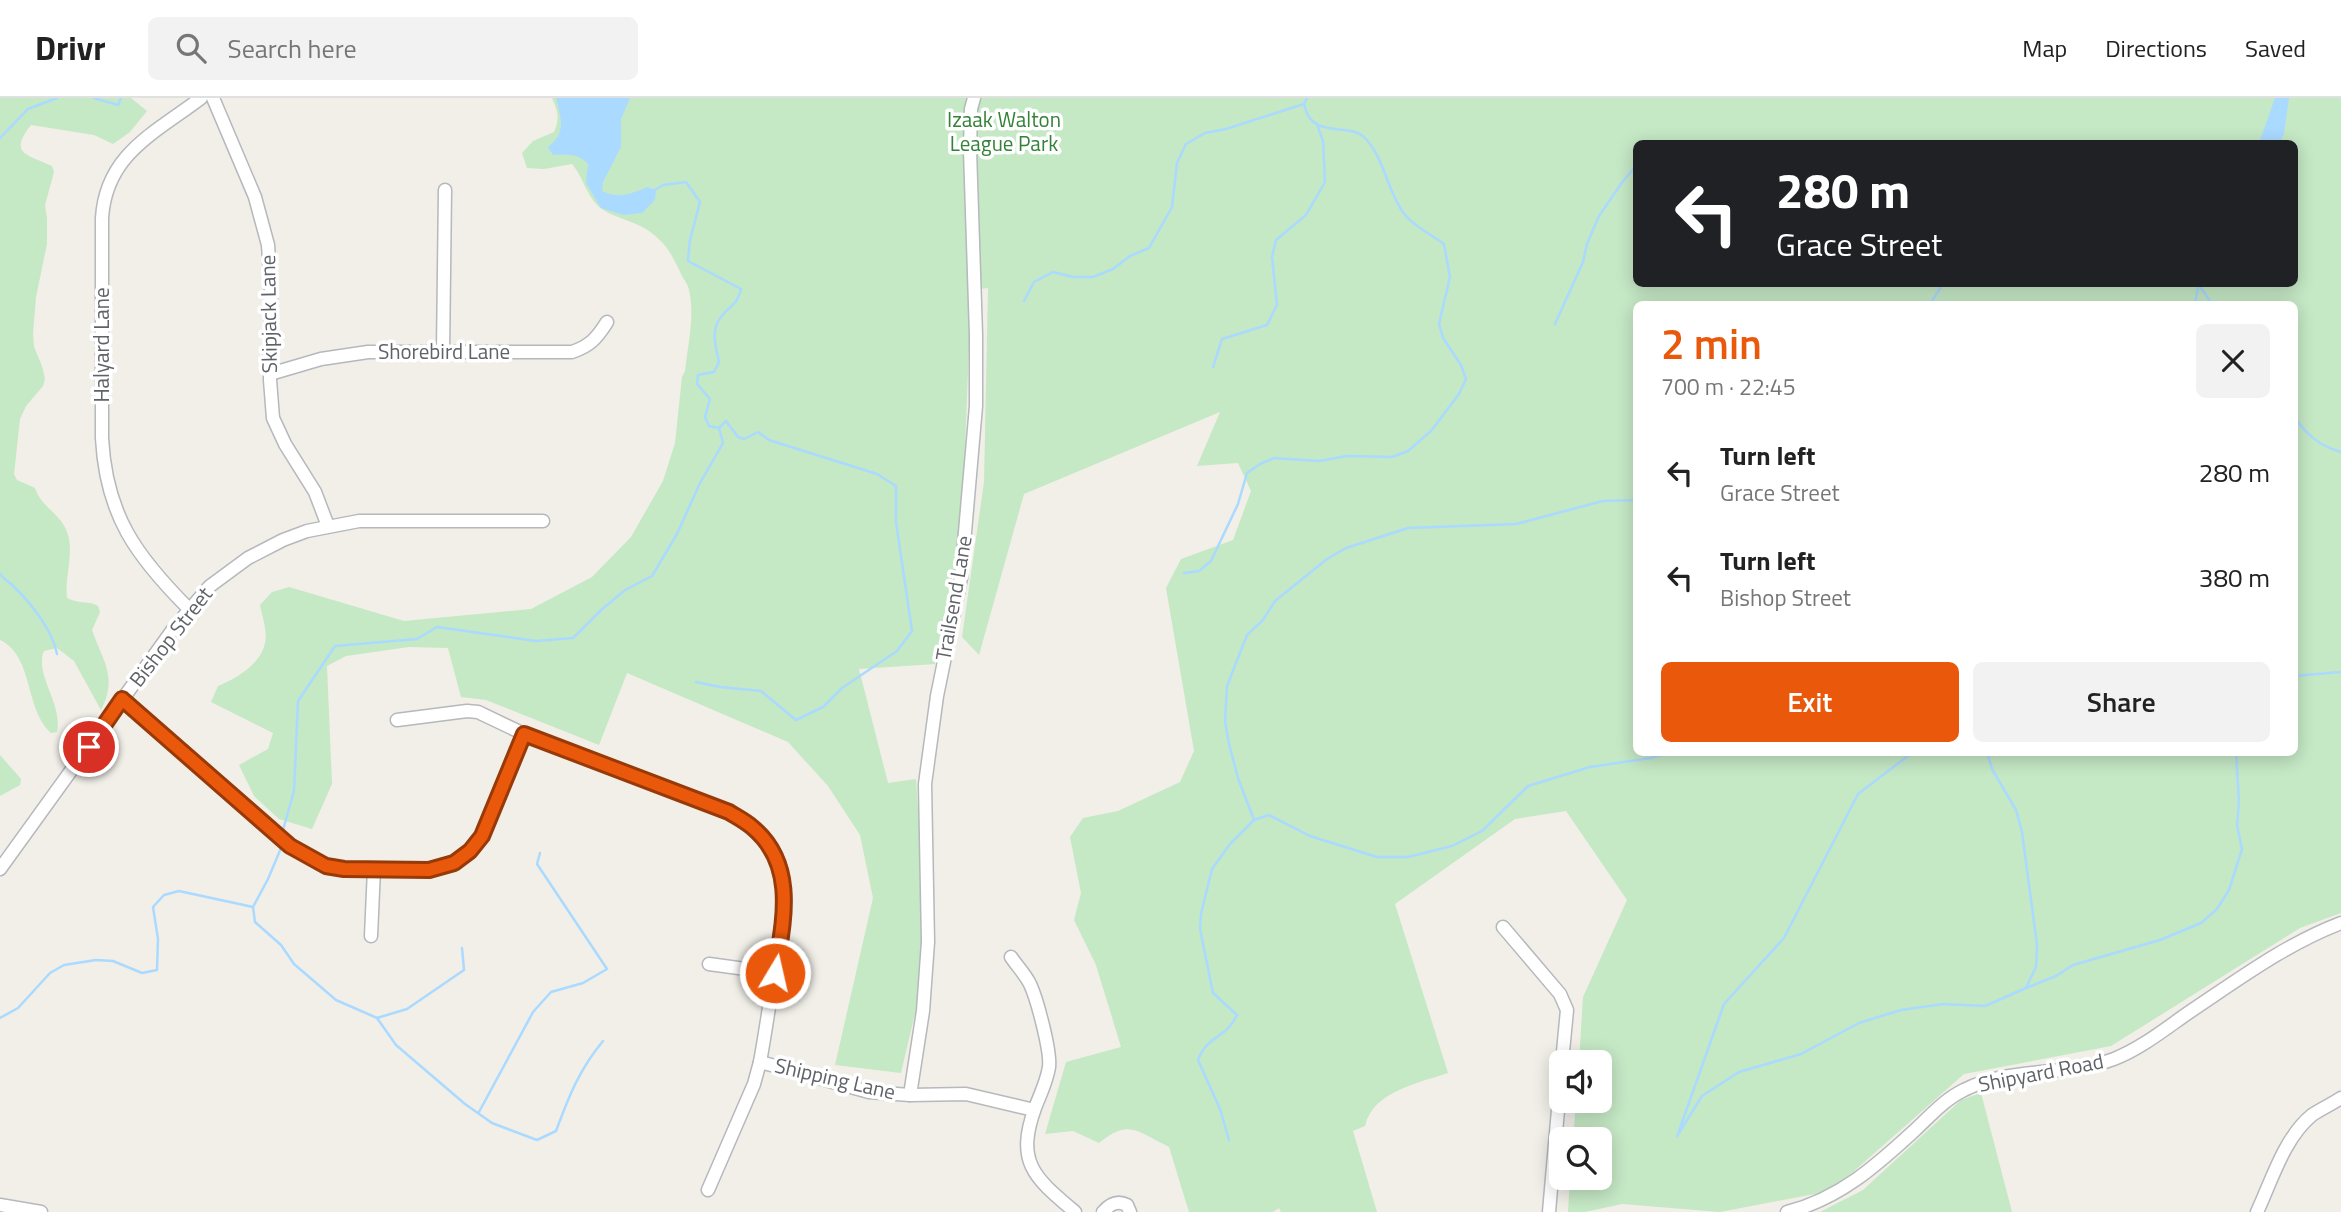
<!DOCTYPE html>
<meta charset="utf-8">
<style>
:root{--surface:#fff;--page:#f2f2f2;--text:#222;--muted:#767676;--line:#e0e0e0;--accent:#ea580c}
body{margin:0;font-family:"Titillium Web",sans-serif;background:var(--page);color:var(--text);height:100vh;display:flex;flex-direction:column;font-size:26px;white-space:nowrap}
*{box-sizing:border-box;margin:0}
p{font-size:23px;color:var(--muted)}
.icon{flex:none;width:38px;height:38px;fill:none;stroke:currentColor;stroke-width:2;stroke-linecap:round;stroke-linejoin:round}
.map{position:relative;flex:1;overflow:hidden}
.panel{position:absolute;left:1633px;top:203px;width:665px;height:455px;display:flex;flex-direction:column;background:var(--surface);border-radius:10px;box-shadow:0 4px 18px #0003}
.panel>*{flex:none}
.banner{position:absolute;left:1633px;top:42px;width:665px;height:147px;border-radius:10px;box-shadow:0 4px 18px #0003;background:#202124;color:#fff;overflow:hidden}
.fabs{position:absolute;left:1549px;top:952px;display:grid;gap:14px}
.fabs a{display:grid;place-items:center;width:63px;height:63px;border-radius:10px;background:var(--surface);box-shadow:0 4px 18px #0003;font-size:35px}
.pin{position:absolute;display:grid;place-items:center;width:60px;height:60px;color:#fff;margin:-30px;border:4px solid #fff;border-radius:50%;box-shadow:0 2px 7px #0007}
.me{position:absolute;width:77px;margin:-38px;rotate:9deg;stroke-linejoin:round;filter:drop-shadow(0 0 5px #0008)}
.turn{display:flex;align-items:center;gap:24px;height:147px;padding:0 28px;font-size:32px}
.turn .icon{width:91px;height:91px;stroke-width:2.5}
.turn b{display:block;font-size:49px;line-height:60px}
.round{display:grid;place-items:center;flex:none;width:74px;height:74px;border-radius:10px;background:var(--page)}
.headline{display:flex;align-items:center;justify-content:space-between;height:119px;padding:0 28px}
h1{font-size:42px;font-weight:600;line-height:52px;color:var(--accent)}
.primary-button{display:flex;gap:14px;margin-top:auto;padding:14px 28px}
.primary-button a{flex:1;height:80px;border-radius:10px;background:var(--accent);color:#fff;font-size:28px;font-weight:600;line-height:80px;text-align:center}
.primary-button a+a{background:var(--page);color:var(--text)}
ul{padding:0;list-style:none}
li{display:flex;align-items:center;gap:21px;height:105px;padding:0 28px}
li div{flex:1}
li b{display:block;font-size:26px}
li em{font-style:normal}
header{display:flex;align-items:center;gap:42px;box-sizing:border-box;height:98px;padding:0 35px;background:var(--surface);border-bottom:2px solid var(--line)}
header strong{font-size:33px}
nav{display:flex;gap:38px;margin-inline-start:auto;font-size:24px}
.search{width:490px;height:63px;background:var(--page);display:flex;align-items:center;gap:18px;box-sizing:border-box;padding:0 24px;border-radius:10px;color:var(--muted);font-size:26px}
.map>svg:first-child{display:block}
.green{fill:#c5e8c5;fill-rule:evenodd}
.water{fill:#aadaff}
.lines{fill:none;stroke-linecap:round;stroke-linejoin:round}
.stream{stroke:#aadaff;stroke-width:2.5}
.minor-casing{stroke:#b5b8bc;stroke-width:15}
.minor{stroke:#fff;stroke-width:12}
.route-casing{stroke:#983908;stroke-width:18}
.route{stroke:#ea580c;stroke-width:12}
.labels{text-anchor:middle;stroke-width:7;stroke-linejoin:round;paint-order:stroke}
.park-label{font-size:21px;fill:#348238;stroke:#fff}
.street-label{font-size:21px;fill:#5f6368;stroke:#fff}
</style>
<header>
<strong>Drivr</strong>
<div class="search"><svg class="icon" aria-label="search" viewBox="0 0 24 24"><circle cx="10" cy="10" r="6"/><path d="M15 15l6 6"/></svg>Search here</div>
<nav><a>Map</a><a>Directions</a><a>Saved</a></nav>
</header>
<div class="map">
<svg width="2341" height="1114" viewBox="0 0 2341 1114">
<rect width="100%" height="100%" fill="#f1efe8"/>
<!-- green -->
<g class="green">
<path d="M 0,0 L 131,0 L 147,13 L 130,34 L 113,46 L 94,37 L 31,27 C 8,56 27,56 52,68 L 54,74 L 45,107 L 47,120 L 47,146 L 36,199 L 33,235 L 34,249 L 42,268 L 45,281 L 43,288 L 26,308 L 20,321 L 14,376 L 17,382 L 35,390 C 41,409 60,415 67,434 C 75,456 64,478 67,500 C 81,507 88,502 98,508 L 100,514 L 92,532 C 103,564 118,578 101,612 L 74,563 L 57,550 L 44,553 C 34,576 63,606 57,634 L 51,635 C 24,610 34,558 0,542 Z"/>
<path d="M 552,0 L 2341,0 L 2341,815 L 2300,830 L 2111,948 L 1964,976 L 1853,1074 L 1825,1094 L 1720,1114 L 1622,1106 L 1585,1114 L 1568,1114 L 1570,1080 L 1600,1080 L 1600,1041 L 1573,1041 L 1576,1003 L 1600,1003 L 1600,964 L 1579,964 L 1583,899 L 1627,802 L 1566,713 L 1515,721 L 1395,806 L 1448,975 C 1419,985 1373,993 1365,1028 L 1353,1033 L 1377,1114 L 1281,1114 L 1279,1110 L 1273,1114 L 1189,1114 L 1169,1049 C 1138,1034 1129,1020 1099,1045 L 1073,1033 L 1045,1036 L 1066,964 L 1121,949 L 1096,867 L 1074,822 L 1081,795 L 1070,739 L 1083,720 L 1118,713 L 1180,684 L 1194,653 L 1166,490 L 1181,461 L 1233,442 L 1251,393 L 1238,365 L 1197,368 L 1220,314 L 1024,396 L 979,557 L 962,539 L 984,384 L 988,190 L 971,192 L 962,433 L 935,566 L 859,571 L 888,685 L 916,681 L 928,860 L 901,975 L 835,967 L 873,800 L 860,737 L 828,688 L 788,644 L 627,575 L 599,647 L 486,602 L 461,599 L 448,550 L 409,549 L 346,558 L 327,568 L 332,686 L 312,731 L 279,721 L 254,698 L 239,667 L 268,651 L 273,635 L 211,604 L 218,588 C 236,581 261,566 265,545 C 268,534 262,518 260,507 L 272,494 L 289,489 L 404,523 L 531,511 L 592,479 L 631,439 L 663,383 L 675,345 L 682,279 L 685,273 C 688,247 695,217 689,192 C 688,186 684,182 682,178 C 672,157 667,145 646,131 C 632,122 610,119 598,108 C 586,96 583,79 572,66 L 544,71 L 527,70 L 522,55 L 533,43 L 554,34 C 560,21 558,13 552,0 ZM 1636,46 L 2294,46 L 2294,186 L 1636,186 ZM 1636,206 L 2294,206 L 2294,654 L 1636,654 Z"/>
<path d="M 0,657 L 21,681 L 20,687 L 0,698 Z"/>
<path d="M 1981,995 L 2012,1114 L 1820,1114 L 1863,1092 L 1961,1002 Z"/>
</g>
<!-- water -->
<g class="water">
<path d="M 556,0 L 630,0 L 621,21 L 621,49 L 603,84 L 602,93 C 618,101 631,96 647,89 L 656,92 L 655,102 L 642,115 L 624,117 L 601,110 L 586,85 L 588,66 C 578,55 567,57 553,57 L 548,49 C 567,35 561,20 556,0 Z"/>
<path d="M 2275,0 L 2289,0 L 2284,35 L 2280,45 L 2259,45 Z"/>
</g>
<g class="lines">
<!-- stream -->
<g class="stream">
<path d="M 94,0 L 118,7 L 121,0"/>
<path d="M 0,40 L 28,11 L 57,0"/>
<path d="M 653,93 L 663,87 L 686,84 L 700,104 L 690,142 L 688,163 L 741,191 C 736,209 731,206 721,219 C 710,232 716,249 719,264 L 714,274 L 698,277 L 697,286 L 710,301 L 705,319 L 709,328 L 719,330 L 726,323 L 738,339 L 744,341 L 758,334 L 769,342 L 877,376 L 896,388 L 896,424 L 912,533 L 897,553 L 842,590 L 823,609 L 796,622 L 761,593 L 720,589 L 696,584"/>
<path d="M 2199,187 L 2212,206"/>
<path d="M 1024,203 L 1034,184 L 1053,174 L 1073,179 L 1093,179 L 1113,171 L 1130,158 L 1149,150 L 1172,109 L 1177,65 L 1186,46 L 1205,35 L 1226,31 L 1304,6 L 1307,0"/>
<path d="M 1930,206 L 1943,186"/>
<path d="M 2195,206 L 2198,189"/>
<path d="M 1555,226 L 1583,164 L 1587,146 L 1599,118 L 1623,83 L 1636,68"/>
<path d="M 1213,269 L 1222,241 L 1267,227 L 1277,207 L 1272,159 L 1276,142 L 1306,117 L 1325,84 L 1323,43 L 1317,26"/>
<path d="M 2294,318 C 2306,337 2320,348 2341,354"/>
<path d="M 1184,475 L 1199,473 L 1211,463 L 1238,406 L 1247,375 L 1260,366 L 1274,360 L 1319,363 L 1347,358 L 1392,359 L 1408,353 L 1431,333 L 1459,296 L 1466,281 L 1461,267 L 1443,240 L 1439,226 L 1450,179 L 1444,146 C 1432,137 1415,129 1405,117 C 1387,94 1385,61 1365,40 C 1349,23 1311,43 1304,6"/>
<path d="M 0,476 C 5,482 11,485 16,491 C 32,506 53,534 57,556"/>
<path d="M 2294,578 L 2341,574"/>
<path d="M 1254,722 L 1238,680 L 1229,646 L 1225,623 L 1227,588 L 1247,537 L 1263,522 L 1275,503 L 1327,461 L 1346,450 L 1408,430 L 1516,426 L 1603,403 L 1636,402"/>
<path d="M 283,732 L 294,693 L 298,603 L 335,548 L 417,541 L 437,529 L 536,543 L 573,540 L 600,513 L 625,492 L 652,478 L 677,436 L 700,385 L 723,345 L 719,330"/>
<path d="M 281,750 L 268,781 L 253,809 L 255,824 L 281,847 L 294,866 L 336,902 L 377,920 L 396,947 L 465,1006 L 492,1025 L 537,1042 L 556,1033 C 569,998 579,972 603,943"/>
<path d="M 2026,890 L 2056,878 L 2073,867 L 2160,842 L 2201,825 L 2217,811 L 2229,792 L 2242,751 L 2237,727 L 2239,704 L 2236,654"/>
<path d="M 0,920 L 18,910 L 50,875 L 64,867 L 96,862 L 113,863 L 142,875 L 157,872 L 158,841 L 153,809 L 164,797 L 179,793 L 253,809"/>
<path d="M 377,920 L 407,911 L 464,872 L 462,850"/>
<path d="M 479,1014 L 533,914 L 551,894 L 583,885 L 607,871 L 537,766 L 540,755"/>
<path d="M 1679,1033 L 1724,906 L 1784,840 L 1858,696 L 1913,654"/>
<path d="M 1677,1038 L 1702,998 L 1739,974 L 1801,956 L 1859,925 L 1901,912 L 1943,906 L 1985,908 L 2026,890 L 2036,869 L 2037,847 L 2022,734 L 2016,712 L 1992,671 L 1987,654"/>
<path d="M 1229,1042 L 1220,1011 L 1198,962 C 1208,936 1225,942 1237,917 L 1213,895 L 1200,831 L 1201,816 L 1212,771 L 1230,746 L 1254,722 L 1269,717 L 1310,738 L 1377,759 L 1408,759 L 1452,748 L 1482,733 L 1528,688 L 1590,669 L 1651,660 L 1670,654"/>
</g>
<!-- minor casing -->
<g class="minor-casing">
<g id="minor">
<path d="M 213,0 L 255,99 L 268,147 L 271,190 L 270,282 L 273,320 L 285,346 L 315,394 L 328,428"/>
<path d="M 443,254 L 445,92"/>
<path d="M 270,276 L 321,261 L 368,254 L 572,254 C 590,248 597,240 607,224"/>
<path d="M 189,511 C 136,458 106,417 102,340 L 102,120 C 106,56 155,35 201,0"/>
<path d="M 122,601 L 290,748 L 326,768 L 344,771 L 429,772 L 454,765 L 470,753 L 482,738 L 524,636"/>
<path d="M 397,622 L 467,613 L 478,614 L 524,636 L 729,714 C 796,757 787,794 776,863 C 771,897 766,931 760,964 L 754,986 L 708,1092"/>
<path d="M 0,771 L 174,530 L 210,488 L 248,460 L 283,442 L 307,433 L 359,423 L 543,423"/>
<path d="M 1503,829 L 1560,896 L 1567,912 L 1562,964"/>
<path d="M 371,838 L 374,771"/>
<path d="M 1011,859 C 1017,868 1025,876 1030,886 C 1037,901 1051,953 1049,969 C 1047,983 1040,997 1035,1010 C 1015,1065 1035,1080 1075,1114"/>
<path d="M 709,866 L 775,875"/>
<path d="M 760,964 L 869,994 L 910,997 L 966,996 L 1034,1012"/>
<path d="M 910,997 L 923,913 L 928,844 L 925,686 L 937,598 L 961,480 L 976,308 L 976,237 L 970,52 L 971,11 L 974,0"/>
<path d="M 0,1107 L 41,1114"/>
<path d="M 1103,1114 C 1110,1106 1117,1102 1127,1107 L 1130,1114"/>
<path d="M 1549,1114 L 1561,978"/>
<path d="M 1787,1114 C 1839,1101 1876,1068 1915,1032 C 1930,1018 1945,1001 1964,992 C 2010,968 2066,979 2114,961 C 2142,950 2166,930 2191,913 C 2239,881 2286,846 2341,825"/>
<path d="M 2257,1114 C 2272,1082 2284,1040 2312,1017 C 2321,1011 2332,1006 2341,1000"/>
</g>
</g>
<!-- minor -->
<use href="#minor" class="minor"/>
</g>
<g class="lines">
<!-- route casing -->
<g class="route-casing">
<path id="route" d="M 89,649 L 122,601 L 290,748 L 326,768 L 344,771 L 429,772 L 454,765 L 470,753 L 482,738 L 524,636 L 729,714 C 737,719 745,723 752,729 C 798,767 783,825 775,875"/>
</g>
<!-- route -->
<use href="#route" class="route"/>
</g>
<g class="labels">
<!-- park labels -->
<g class="park-label">
<text x="1004" y="29">Izaak Walton<tspan x="1004" dy="24">League Park</tspan></text>
</g>
<!-- street labels -->
<g class="street-label">
<text transform="translate(269 216) rotate(-91)" y="7">Skipjack Lane</text>
<text transform="translate(102 247) rotate(-90)" y="7">Halyard Lane</text>
<text x="444" y="261">Shorebird Lane</text>
<text transform="translate(954 500) rotate(-80)" y="7">Trailsend Lane</text>
<text transform="translate(171 539) rotate(-52)" y="7">Bishop Street</text>
<text transform="translate(2041 975) rotate(-11)" y="7">Shipyard Road</text>
<text transform="translate(835 981) rotate(13)" y="7">Shipping Lane</text>
</g>
</g>
</svg>
<div class="fabs">
<a><svg class="icon" aria-label="sound" viewBox="0 0 24 24"><path d="M4 9h4l5-4v14l-5-4H4zM17 9q2 3 0 6"/></svg></a>
<a><svg class="icon" aria-label="search" viewBox="0 0 24 24"><circle cx="10" cy="10" r="6"/><path d="M15 15l6 6"/></svg></a>
</div>
<div class="pin" style="left:89px;top:649px;background:#d93025"><svg class="icon" aria-label="arrive" viewBox="0 0 24 24"><path d="M6 21V4h12l-3 4 3 4H6"/></svg></div>
<svg class="me" style="left:775px;top:875px" viewBox="-20 -20 40 40"><circle r="17" fill="#ea580c" stroke="#fff" stroke-width="3"/><path d="M0-11L8 9 0 5-8 9z" fill="#fff"/></svg>
<div class="banner">
<div class="turn"><svg class="icon" aria-label="left" viewBox="0 0 24 24"><path d="M17 20v-9H6M10 6l-5 5 5 5"/></svg><div><b>280 m</b>Grace Street</div></div>
</div>
<section class="panel">
<div class="headline"><div><h1>2 min</h1><p>700 m · 22:45</p></div><a class="round"><svg class="icon" aria-label="close" viewBox="0 0 24 24"><path d="M6 6l12 12M18 6L6 18"/></svg></a></div>
<ul>
<li><svg class="icon" aria-label="left" viewBox="0 0 24 24"><path d="M17 20v-9H6M10 6l-5 5 5 5"/></svg><div><b>Turn left</b><p>Grace Street</p></div><em>280 m</em></li>
<li><svg class="icon" aria-label="left" viewBox="0 0 24 24"><path d="M17 20v-9H6M10 6l-5 5 5 5"/></svg><div><b>Turn left</b><p>Bishop Street</p></div><em>380 m</em></li>
</ul>
<div class="primary-button"><a>Exit</a><a>Share</a></div>
</section>
</div>
